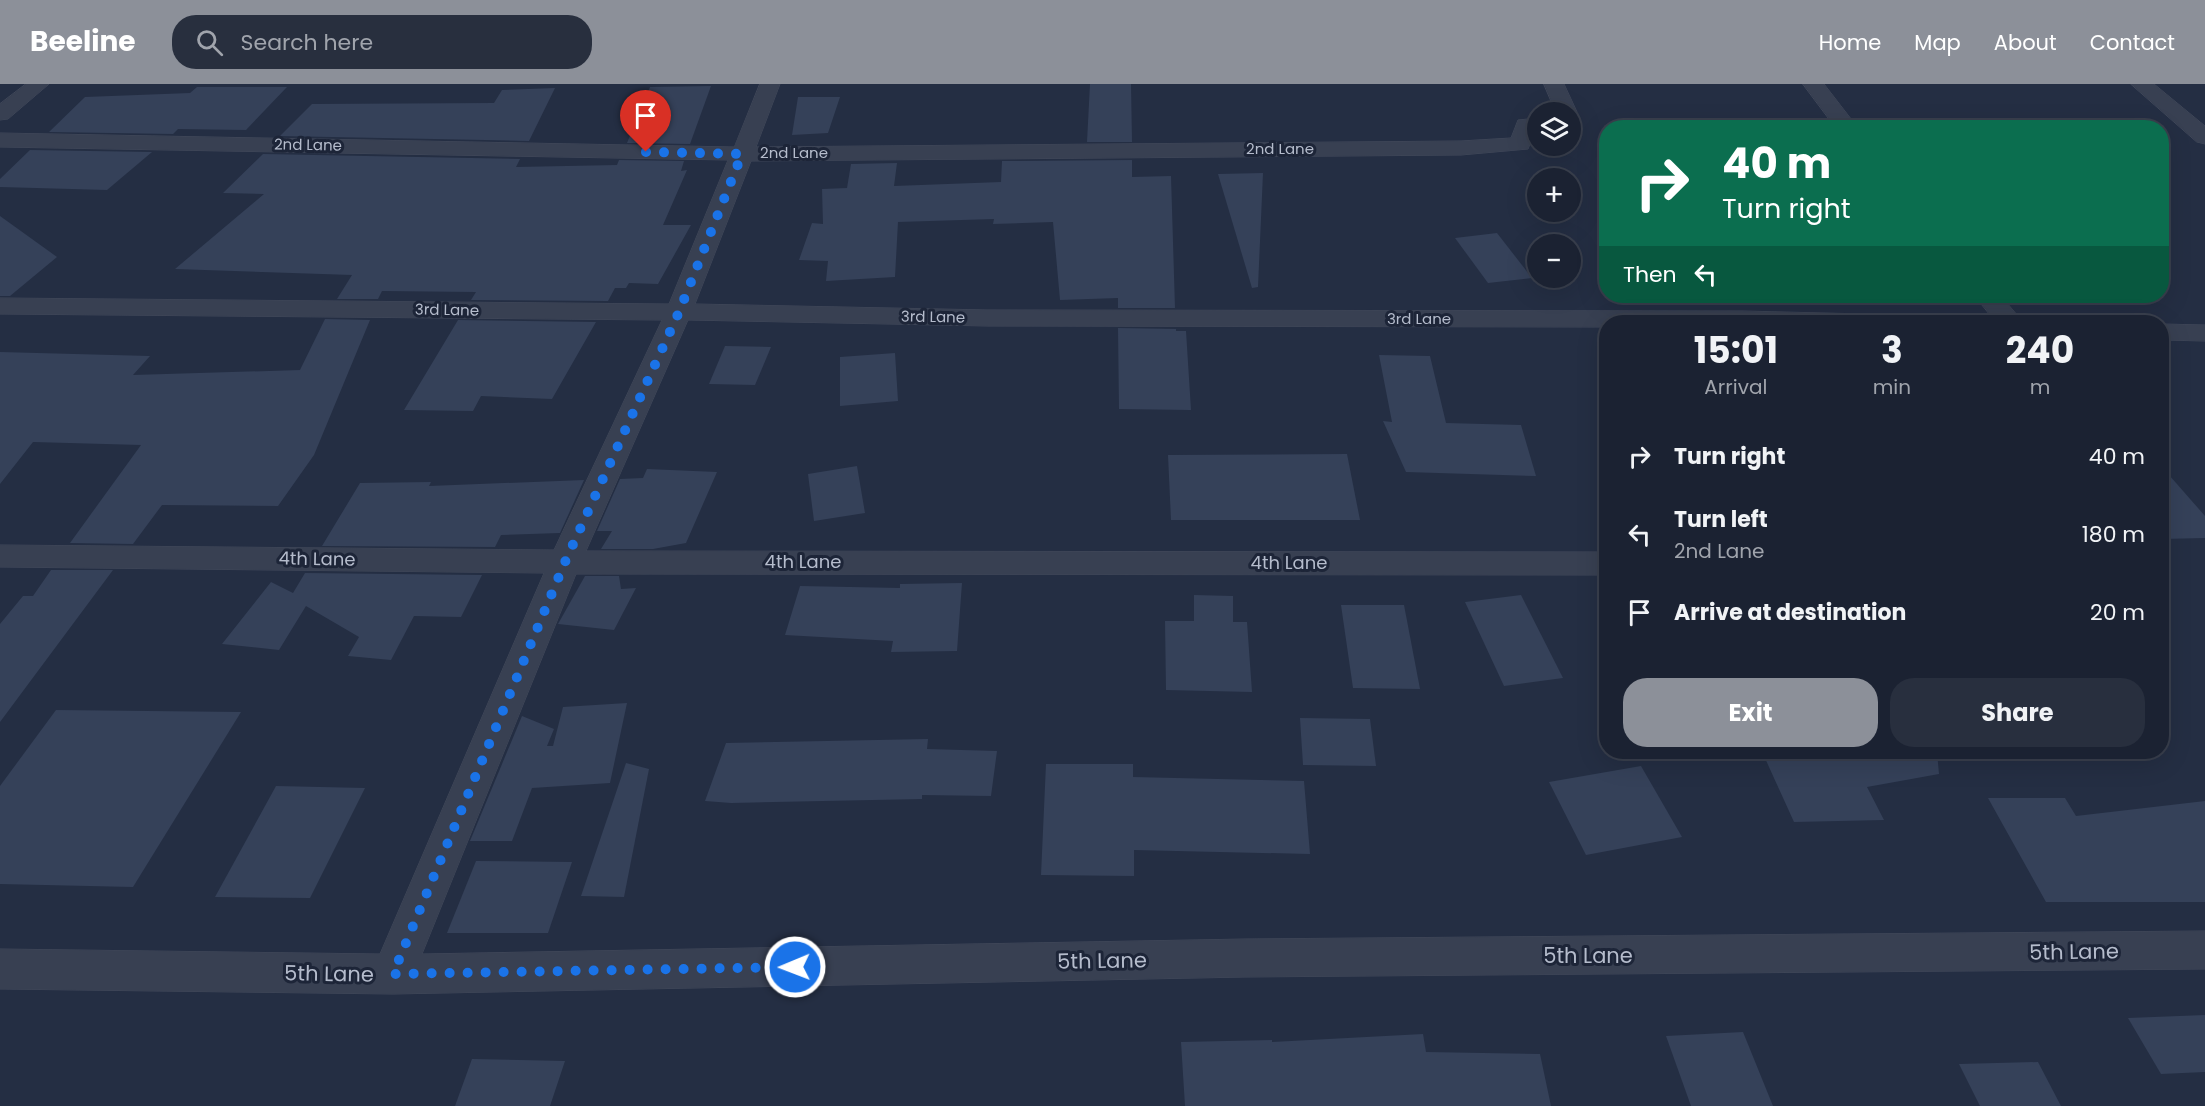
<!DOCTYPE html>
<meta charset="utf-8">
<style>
:root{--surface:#1b2232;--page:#282f3e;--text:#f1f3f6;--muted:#a0a4ac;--line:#393f4d;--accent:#8c9099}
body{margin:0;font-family:Poppins,sans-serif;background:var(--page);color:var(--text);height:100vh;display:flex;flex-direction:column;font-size:22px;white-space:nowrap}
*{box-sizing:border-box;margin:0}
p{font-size:20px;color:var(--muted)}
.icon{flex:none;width:33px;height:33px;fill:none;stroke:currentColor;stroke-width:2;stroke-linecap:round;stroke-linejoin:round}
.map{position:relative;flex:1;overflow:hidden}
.sheet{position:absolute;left:1599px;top:231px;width:570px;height:444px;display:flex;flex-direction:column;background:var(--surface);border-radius:24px;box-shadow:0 6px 24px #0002,0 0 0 2px var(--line)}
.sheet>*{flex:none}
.banner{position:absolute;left:1599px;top:36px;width:570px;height:183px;border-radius:24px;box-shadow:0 6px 24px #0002,0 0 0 2px var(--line);background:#0b6e4f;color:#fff;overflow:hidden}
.fabs{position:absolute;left:1527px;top:18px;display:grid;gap:12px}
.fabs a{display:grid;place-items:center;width:54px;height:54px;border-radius:50%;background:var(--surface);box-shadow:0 6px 24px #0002,0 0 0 2px var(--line);font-size:30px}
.pin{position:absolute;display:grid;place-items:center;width:51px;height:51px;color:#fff;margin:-62px -26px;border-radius:50% 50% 50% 0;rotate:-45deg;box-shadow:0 0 6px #0007}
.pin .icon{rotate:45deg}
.me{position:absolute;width:66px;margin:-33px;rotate:269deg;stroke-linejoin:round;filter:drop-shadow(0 0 4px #0008)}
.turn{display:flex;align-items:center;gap:21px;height:126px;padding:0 24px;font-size:27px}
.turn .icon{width:78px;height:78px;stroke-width:2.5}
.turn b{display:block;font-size:42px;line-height:51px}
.then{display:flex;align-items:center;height:57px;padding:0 24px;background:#0003;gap:12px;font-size:22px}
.eta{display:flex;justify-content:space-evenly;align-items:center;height:102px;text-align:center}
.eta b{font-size:36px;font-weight:700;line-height:42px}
.action{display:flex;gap:12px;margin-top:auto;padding:12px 24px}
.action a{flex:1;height:69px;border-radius:24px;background:var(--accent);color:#fff;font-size:24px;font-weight:700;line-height:69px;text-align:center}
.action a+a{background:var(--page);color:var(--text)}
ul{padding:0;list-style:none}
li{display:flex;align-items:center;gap:18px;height:78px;padding:0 24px}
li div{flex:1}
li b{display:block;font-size:22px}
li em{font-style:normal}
header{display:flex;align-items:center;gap:36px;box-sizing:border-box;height:84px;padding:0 30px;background:var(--accent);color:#fff}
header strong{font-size:28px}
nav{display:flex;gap:33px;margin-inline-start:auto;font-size:21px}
.search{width:420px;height:54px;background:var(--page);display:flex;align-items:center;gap:15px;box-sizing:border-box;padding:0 21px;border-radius:24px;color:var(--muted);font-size:22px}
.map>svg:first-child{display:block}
.building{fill:#354159}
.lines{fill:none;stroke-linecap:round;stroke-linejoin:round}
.street-casing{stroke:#42495b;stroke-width:1}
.street{fill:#384052;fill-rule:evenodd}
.route{stroke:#1a73e8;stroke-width:10;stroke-dasharray:0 18}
.labels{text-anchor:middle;stroke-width:6;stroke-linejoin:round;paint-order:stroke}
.far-street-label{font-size:15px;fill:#b5bccc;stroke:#1d2538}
.street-label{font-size:18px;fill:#b5bccc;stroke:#1d2538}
.near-street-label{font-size:21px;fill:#b5bccc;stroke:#1d2538}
</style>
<header>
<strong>Beeline</strong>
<div class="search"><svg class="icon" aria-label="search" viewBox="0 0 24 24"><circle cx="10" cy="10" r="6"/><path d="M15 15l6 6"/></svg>Search here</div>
<nav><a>Home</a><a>Map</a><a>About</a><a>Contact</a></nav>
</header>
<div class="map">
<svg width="2205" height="1022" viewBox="0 0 2205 1022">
<rect width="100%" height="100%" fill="#242e43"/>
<!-- building -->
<g class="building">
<path d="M 1090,0 L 1131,0 L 1132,58 L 1087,58 Z"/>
<path d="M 711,2 L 690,60 L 627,59 L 650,3 Z"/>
<path d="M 197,3 L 287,3 L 246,46 L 178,45 L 173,50 L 49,48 L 85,13 L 190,9 Z"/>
<path d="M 555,4 L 529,57 L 280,52 L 312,20 L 494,19 L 502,6 Z"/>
<path d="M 798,13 L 840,13 L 828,49 L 792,51 Z"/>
<path d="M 30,66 L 152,68 L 107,106 L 0,103 L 0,95 Z"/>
<path d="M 263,70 L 520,75 L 516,83 L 617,81 L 619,76 L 684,77 L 681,87 L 687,86 L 663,141 L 691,141 L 658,200 L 629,199 L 626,204 L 615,204 L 608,217 L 471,216 L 476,208 L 382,207 L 378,215 L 337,215 L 352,191 L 175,185 L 264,110 L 223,109 Z"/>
<path d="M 1132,76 L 1132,93 L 1171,92 L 1175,224 L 1118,224 L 1118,214 L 1060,216 L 1053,138 L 993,140 L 994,135 L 898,138 L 895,193 L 826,197 L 828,177 L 799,176 L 812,139 L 823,140 L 822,105 L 847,104 L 851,80 L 897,79 L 894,102 L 1001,98 L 1002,77 Z"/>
<path d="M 1263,89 L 1258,203 L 1252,204 L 1218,90 Z"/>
<path d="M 0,132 L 57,173 L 10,212 L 0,212 Z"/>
<path d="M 1497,149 L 1532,194 L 1488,199 L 1455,154 Z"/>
<path d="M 325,235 L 370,236 L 314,371 L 278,422 L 162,421 L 133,460 L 70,459 L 141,361 L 33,358 L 0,400 L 0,268 L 150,272 L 133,291 L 300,286 Z"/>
<path d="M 458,236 L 596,238 L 552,315 L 481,312 L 473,327 L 404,326 Z"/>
<path d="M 1118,244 L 1176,245 L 1176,247 L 1186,247 L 1191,326 L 1119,325 Z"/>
<path d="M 725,262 L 771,263 L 755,301 L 709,300 Z"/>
<path d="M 895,269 L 898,317 L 840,322 L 840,273 Z"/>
<path d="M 1379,271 L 1430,272 L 1446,339 L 1521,341 L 1536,392 L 1406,388 L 1383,337 L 1392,338 Z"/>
<path d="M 1347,370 L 1360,436 L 1171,436 L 1168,371 Z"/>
<path d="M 857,382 L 865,429 L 814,437 L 808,390 Z"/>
<path d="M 2162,383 L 2205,432 L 2205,454 L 2162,455 Z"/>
<path d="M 647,385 L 717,388 L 686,459 L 653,465 L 601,465 L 612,447 L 597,447 L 620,395 L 643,394 Z"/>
<path d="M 584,396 L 560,449 L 501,451 L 495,463 L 322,462 L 360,399 L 431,398 L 429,402 Z"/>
<path d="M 51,486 L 113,486 L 0,638 L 0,540 L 23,512 L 33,512 Z"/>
<path d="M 305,489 L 482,491 L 461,533 L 414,532 L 391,576 L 348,572 L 359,553 L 306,522 L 279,566 L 222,560 L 271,498 L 293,509 Z"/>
<path d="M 585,492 L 619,492 L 621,505 L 636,504 L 614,546 L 558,540 Z"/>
<path d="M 962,499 L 957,567 L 891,568 L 893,557 L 785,551 L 800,502 L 900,504 L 900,500 Z"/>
<path d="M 1194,511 L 1233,512 L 1233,538 L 1247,538 L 1252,608 L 1166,606 L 1165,537 L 1194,537 Z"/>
<path d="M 1521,511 L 1563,594 L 1504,602 L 1465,518 Z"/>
<path d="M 1341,521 L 1404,521 L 1420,605 L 1353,604 Z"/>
<path d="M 627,619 L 610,699 L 532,704 L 512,757 L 470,757 L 522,632 L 554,645 L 547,662 L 553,662 L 563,623 Z"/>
<path d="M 56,626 L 241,628 L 133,803 L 0,800 L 0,702 Z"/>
<path d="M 1300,634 L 1370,635 L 1376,682 L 1303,681 Z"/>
<path d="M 928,655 L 927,665 L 997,667 L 991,712 L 922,711 L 922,715 L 731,719 L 705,717 L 726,659 Z"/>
<path d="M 1937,668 L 1939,690 L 1867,703 L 1884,736 L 1794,738 L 1764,672 Z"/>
<path d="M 626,679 L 649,685 L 624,813 L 581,812 Z"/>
<path d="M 1046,680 L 1133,680 L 1133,693 L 1304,697 L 1310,770 L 1134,766 L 1134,792 L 1041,791 Z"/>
<path d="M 1641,682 L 1682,753 L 1586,771 L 1549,698 Z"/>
<path d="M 276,702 L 365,704 L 310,814 L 215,813 Z"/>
<path d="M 1988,714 L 2065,714 L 2076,732 L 2205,717 L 2205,818 L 2046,818 Z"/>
<path d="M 476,777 L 572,778 L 548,849 L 447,849 Z"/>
<path d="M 2205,931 L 2205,988 L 2161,990 L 2128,934 Z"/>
<path d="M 1743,948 L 1773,1022 L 1691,1022 L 1666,952 Z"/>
<path d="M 1423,950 L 1426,968 L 1540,970 L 1551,1022 L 1185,1022 L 1181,958 L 1272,956 L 1272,958 Z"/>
<path d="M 472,975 L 565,977 L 550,1022 L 455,1022 Z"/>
<path d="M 2038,978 L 2061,1022 L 1980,1022 L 1959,980 Z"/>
</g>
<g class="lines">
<!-- street casing -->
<g class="street-casing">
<g id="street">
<path d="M 26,0 L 49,0 L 8,35 L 0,36 L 0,20 Z"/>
<path d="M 760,0 L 780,0 L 756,63 L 1461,57 L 1511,54 L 1518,36 L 1538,34 L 1538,47 L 1535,47 L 1528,65 L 1461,71 L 751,77 L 695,220 L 988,226 L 1743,227 L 1865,230 L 1874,232 L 1878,238 L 1606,238 L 1606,243 L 988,242 L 688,236 L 586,467 L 1606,468 L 1606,491 L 576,490 L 422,870 L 1246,855 L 2205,847 L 2205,885 L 1246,893 L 393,910 L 0,905 L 0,865 L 380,870 L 544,489 L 0,483 L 0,461 L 554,466 L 662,236 L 0,230 L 0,214 L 669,220 L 728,76 L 0,63 L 0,49 L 734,63 Z"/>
<path d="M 1544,0 L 1564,0 L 1577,28 L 1574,33 L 1570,33 L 1570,28 L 1556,28 Z"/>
<path d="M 1803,0 L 1824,0 L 1858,44 L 1836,44 Z"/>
<path d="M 2131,0 L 2154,0 L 2205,42 L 2205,60 L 2197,58 Z"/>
<path d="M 1975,212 L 2001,212 L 2023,238 L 1996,238 Z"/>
<path d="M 2162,240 L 2205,241 L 2205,257 L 2162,256 Z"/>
</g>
</g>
<!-- street -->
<use href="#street" class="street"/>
</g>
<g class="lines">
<!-- route -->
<path class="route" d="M 646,68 L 742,70 L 679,228 L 565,478 L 393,890 L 795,883"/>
</g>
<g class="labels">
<!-- far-street labels -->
<g class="far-street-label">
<text transform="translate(308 61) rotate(1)" y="5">2nd Lane</text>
<text x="1280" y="70">2nd Lane</text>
<text x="794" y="74">2nd Lane</text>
<text transform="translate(447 226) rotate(1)" y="5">3rd Lane</text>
<text transform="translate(933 233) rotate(1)" y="5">3rd Lane</text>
<text x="1419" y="240">3rd Lane</text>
</g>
<!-- street labels -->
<g class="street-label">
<text transform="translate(317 475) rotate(1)" y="6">4th Lane</text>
<text x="803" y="484">4th Lane</text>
<text x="1289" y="485">4th Lane</text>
</g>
<!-- near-street labels -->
<g class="near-street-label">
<text transform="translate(2074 868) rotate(-1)" y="7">5th Lane</text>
<text x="1588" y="879">5th Lane</text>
<text transform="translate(1102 877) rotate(-1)" y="7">5th Lane</text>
<text transform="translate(329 890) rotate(1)" y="7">5th Lane</text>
</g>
</g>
</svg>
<div class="fabs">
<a><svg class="icon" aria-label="layers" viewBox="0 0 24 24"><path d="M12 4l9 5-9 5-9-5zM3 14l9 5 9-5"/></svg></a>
<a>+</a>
<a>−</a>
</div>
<div class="pin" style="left:646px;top:68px;background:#d93025"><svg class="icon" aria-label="arrive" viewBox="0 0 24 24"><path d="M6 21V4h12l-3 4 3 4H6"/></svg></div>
<svg class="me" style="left:795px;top:883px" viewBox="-20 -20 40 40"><circle r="17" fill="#1a73e8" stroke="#fff" stroke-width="3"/><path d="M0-11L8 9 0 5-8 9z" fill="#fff"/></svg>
<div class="banner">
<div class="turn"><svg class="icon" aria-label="right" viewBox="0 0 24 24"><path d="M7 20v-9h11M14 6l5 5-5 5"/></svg><div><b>40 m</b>Turn right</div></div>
<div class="then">Then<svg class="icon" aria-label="left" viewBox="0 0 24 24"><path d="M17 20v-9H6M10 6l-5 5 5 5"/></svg></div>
</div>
<section class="sheet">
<div class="eta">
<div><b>15:01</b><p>Arrival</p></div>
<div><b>3</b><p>min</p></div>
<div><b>240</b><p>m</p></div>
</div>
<ul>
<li><svg class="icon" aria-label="right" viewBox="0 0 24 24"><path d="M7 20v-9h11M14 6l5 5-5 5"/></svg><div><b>Turn right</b></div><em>40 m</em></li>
<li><svg class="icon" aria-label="left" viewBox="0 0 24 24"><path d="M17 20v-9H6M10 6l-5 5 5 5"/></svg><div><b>Turn left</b><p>2nd Lane</p></div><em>180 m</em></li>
<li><svg class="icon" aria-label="arrive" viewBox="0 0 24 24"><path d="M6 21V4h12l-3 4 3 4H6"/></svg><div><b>Arrive at destination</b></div><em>20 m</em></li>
</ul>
<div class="action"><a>Exit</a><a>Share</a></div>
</section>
</div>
